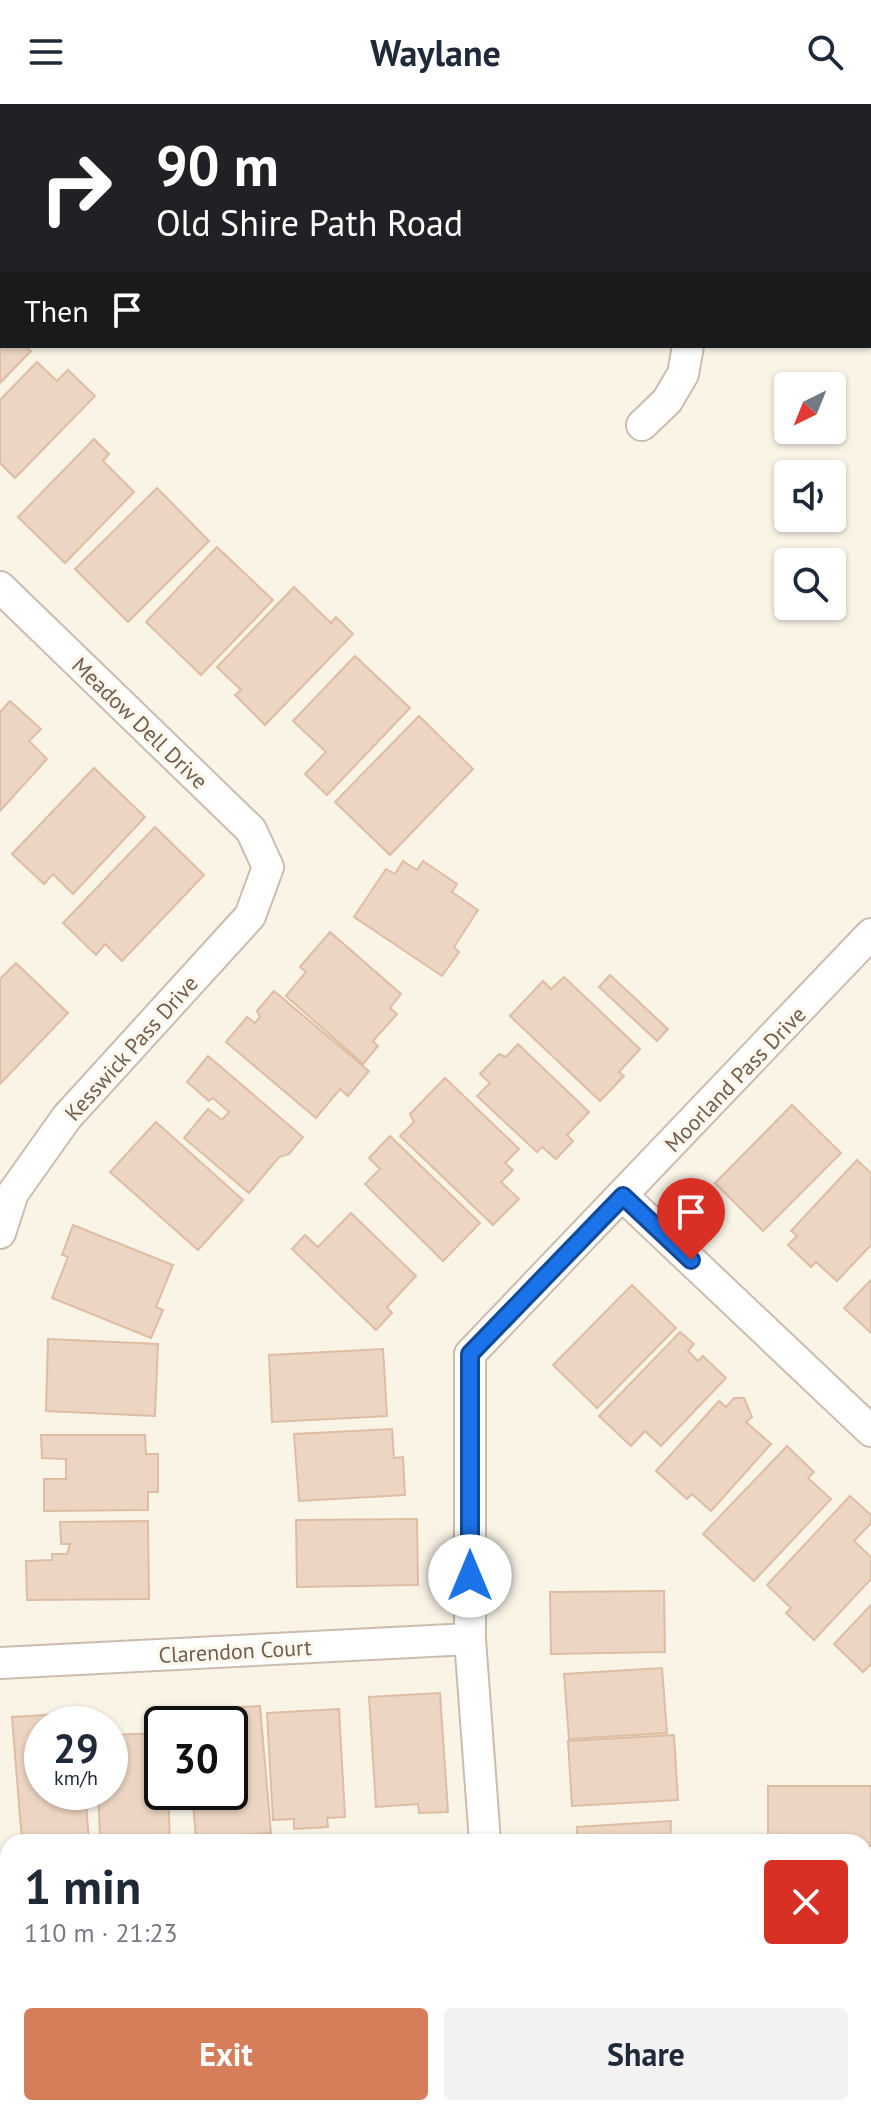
<!DOCTYPE html>
<meta charset="utf-8">
<style>
:root{--surface:#fff;--page:#f2f2f3;--text:#1f2937;--muted:#747a83;--accent:#d67d5a}
body{margin:0;font-family:"PT Sans",sans-serif;background:var(--page);color:var(--text);height:100vh;display:flex;flex-direction:column;font-size:30px;white-space:nowrap}
*{box-sizing:border-box;margin:0}
p{font-size:26px;color:var(--muted)}
.icon{flex:none;width:44px;height:44px;fill:none;stroke:currentColor;stroke-width:2;stroke-linecap:round;stroke-linejoin:round}
.map{position:relative;flex:1;overflow:hidden}
.details{position:absolute;left:0px;top:1730px;width:872px;height:282px;display:flex;flex-direction:column;background:var(--surface);border-radius:24px 24px 0 0;box-shadow:0 2px 6px #0004}
.details>*{flex:none}
.guide{position:absolute;left:0px;top:0px;width:872px;height:244px;box-shadow:0 2px 6px #0004;background:#202124;color:#fff;overflow:hidden}
.needle{width:52px;rotate:223deg}
.tools{position:absolute;left:774px;top:268px;display:grid;gap:16px}
.tools a{display:grid;place-items:center;width:72px;height:72px;border-radius:8px;background:var(--surface);box-shadow:0 2px 6px #0004;font-size:40px}
.speed{position:absolute;left:24px;top:1602px;display:flex;gap:16px;font-size:40px;font-weight:700;text-align:center}
.speed>*{display:grid;place-content:center;width:104px;height:104px;border-radius:50%;background:var(--surface);box-shadow:0 2px 6px #0004;line-height:1}
.speed small{font-size:20px;font-weight:400}
.speed .limit{border:4px solid #111;border-radius:12px;background:#fff;color:#111}
.pin{position:absolute;display:grid;place-items:center;width:68px;height:68px;color:#fff;margin:-82px -34px;border-radius:50% 50% 50% 0;rotate:-45deg;box-shadow:0 0 8px #0007}
.pin .icon{rotate:45deg}
.me{position:absolute;width:88px;margin:-44px;rotate:0deg;stroke-linejoin:round;filter:drop-shadow(0 0 6px #0008)}
.turn{display:flex;align-items:center;gap:28px;height:168px;padding:0 24px;font-size:36px}
.turn .icon{width:104px;height:104px;stroke-width:2.5}
.turn b{display:block;font-size:56px;line-height:68px}
.then{display:flex;align-items:center;height:76px;padding:0 24px;background:#0003;gap:16px;font-size:30px}
.round{display:grid;place-items:center;flex:none;width:84px;height:84px;border-radius:8px;background:var(--page)}
.overview{display:flex;align-items:center;justify-content:space-between;height:136px;padding:0 24px}
h1{font-size:48px;font-weight:600;line-height:60px}
.cta{display:flex;gap:16px;margin-top:auto;padding:16px 24px}
.cta a{flex:1;height:92px;border-radius:8px;background:var(--accent);color:#fff;font-size:32px;font-weight:600;line-height:92px;text-align:center}
.cta a+a{background:var(--page);color:var(--text)}
header{display:flex;justify-content:space-between;align-items:center;height:104px;padding:0 24px;background:var(--surface);font-size:36px;font-weight:600}
.map>svg:first-child{display:block}
.building{fill:#ecd5c2;stroke:#ddbda4;stroke-width:2}
.lines{fill:none;stroke-linecap:round;stroke-linejoin:round}
.minor-casing{stroke:#cbbcae;stroke-width:34}
.minor{stroke:#fff;stroke-width:30}
.route-casing{stroke:#114b97;stroke-width:20}
.route{stroke:#1a73e8;stroke-width:14}
.labels{text-anchor:middle;stroke-width:7;stroke-linejoin:round;paint-order:stroke}
.street-label{font-size:22px;fill:#715d4e;stroke:#fdf8ed}
</style>
<header><svg class="icon" aria-label="menu" viewBox="0 0 24 24"><path d="M4 6h16M4 12h16M4 18h16"/></svg>Waylane<svg class="icon" aria-label="search" viewBox="0 0 24 24"><circle cx="10" cy="10" r="6"/><path d="M15 15l6 6"/></svg></header>
<div class="map">
<svg width="871" height="2011" viewBox="0 0 871 2011">
<rect width="100%" height="100%" fill="#faf4e7"/>
<!-- building -->
<g class="building">
<path d="M 0,218 L 2,220 L 2,242 L 25,242 L 31,247 L 0,279 Z"/>
<path d="M 37,258 L 57,277 L 68,266 L 95,292 L 15,374 L 0,359 L 0,296 Z"/>
<path d="M 94,335 L 109,350 L 103,357 L 134,388 L 65,459 L 18,413 Z"/>
<path d="M 157,384 L 209,437 L 128,518 L 75,465 Z"/>
<path d="M 217,443 L 273,496 L 201,571 L 146,518 Z"/>
<path d="M 294,483 L 331,519 L 336,513 L 353,530 L 265,621 L 235,591 L 241,586 L 217,563 Z"/>
<path d="M 355,552 L 410,604 L 327,691 L 305,670 L 326,648 L 293,617 Z"/>
<path d="M 10,597 L 41,625 L 29,637 L 47,655 L 0,707 L 0,608 Z"/>
<path d="M 419,612 L 473,665 L 390,751 L 335,698 Z"/>
<path d="M 94,664 L 145,713 L 73,790 L 53,770 L 44,780 L 12,750 Z"/>
<path d="M 155,723 L 204,771 L 122,857 L 105,840 L 96,851 L 63,819 Z"/>
<path d="M 403,757 L 417,766 L 423,757 L 457,780 L 452,788 L 478,806 L 454,843 L 459,848 L 442,872 L 354,813 L 386,765 L 395,770 Z"/>
<path d="M 330,828 L 401,890 L 390,904 L 397,910 L 373,937 L 378,942 L 363,960 L 286,892 L 306,868 L 300,863 Z"/>
<path d="M 16,859 L 68,909 L 0,980 L 0,875 Z"/>
<path d="M 610,871 L 668,925 L 657,937 L 599,883 Z"/>
<path d="M 564,873 L 640,945 L 619,968 L 624,972 L 600,997 L 510,912 L 543,877 L 551,885 Z"/>
<path d="M 274,887 L 369,967 L 348,992 L 340,985 L 316,1014 L 226,938 L 247,913 L 255,919 L 260,913 L 257,907 Z"/>
<path d="M 518,940 L 589,1008 L 567,1031 L 573,1037 L 556,1055 L 542,1043 L 537,1048 L 477,992 L 490,979 L 480,970 L 499,950 L 506,953 Z"/>
<path d="M 208,952 L 303,1033 L 289,1050 L 279,1053 L 249,1089 L 184,1034 L 208,1005 L 222,1016 L 229,1008 L 213,994 L 209,997 L 187,978 Z"/>
<path d="M 445,974 L 519,1045 L 505,1059 L 513,1066 L 501,1078 L 519,1095 L 493,1121 L 400,1032 L 414,1018 L 410,1010 Z"/>
<path d="M 792,1001 L 841,1049 L 763,1127 L 715,1079 Z"/>
<path d="M 156,1018 L 243,1096 L 198,1146 L 110,1068 Z"/>
<path d="M 390,1032 L 480,1119 L 443,1157 L 365,1080 L 380,1065 L 369,1054 Z"/>
<path d="M 857,1056 L 871,1069 L 871,1141 L 837,1177 L 816,1158 L 811,1163 L 788,1141 L 797,1132 L 791,1127 Z"/>
<path d="M 351,1109 L 416,1172 L 387,1203 L 392,1209 L 376,1226 L 292,1145 L 305,1131 L 318,1143 Z"/>
<path d="M 73,1121 L 173,1161 L 156,1203 L 163,1206 L 151,1234 L 52,1194 L 68,1153 L 62,1151 Z"/>
<path d="M 871,1176 L 871,1229 L 844,1204 Z"/>
<path d="M 632,1181 L 676,1224 L 597,1304 L 553,1261 Z"/>
<path d="M 680,1228 L 694,1240 L 688,1247 L 698,1257 L 703,1252 L 726,1274 L 661,1342 L 645,1327 L 631,1342 L 599,1312 Z"/>
<path d="M 48,1235 L 158,1240 L 155,1312 L 46,1307 Z"/>
<path d="M 383,1245 L 387,1312 L 272,1318 L 269,1251 Z"/>
<path d="M 734,1294 L 744,1294 L 752,1313 L 746,1318 L 771,1340 L 711,1407 L 692,1390 L 687,1395 L 656,1367 L 719,1297 L 726,1303 Z"/>
<path d="M 392,1325 L 394,1354 L 403,1353 L 405,1391 L 299,1397 L 294,1330 Z"/>
<path d="M 41,1331 L 145,1331 L 146,1350 L 158,1350 L 158,1388 L 148,1388 L 148,1406 L 44,1407 L 44,1375 L 66,1375 L 66,1355 L 42,1354 Z"/>
<path d="M 787,1342 L 814,1368 L 808,1374 L 831,1395 L 754,1477 L 703,1430 Z"/>
<path d="M 850,1392 L 871,1411 L 871,1419 L 854,1437 L 871,1453 L 871,1475 L 814,1536 L 786,1509 L 791,1504 L 767,1481 Z"/>
<path d="M 417,1415 L 418,1481 L 297,1483 L 296,1416 Z"/>
<path d="M 148,1417 L 149,1495 L 27,1496 L 26,1457 L 52,1456 L 52,1450 L 67,1450 L 70,1440 L 61,1440 L 60,1418 Z"/>
<path d="M 664,1487 L 665,1548 L 551,1550 L 550,1488 Z"/>
<path d="M 871,1501 L 871,1560 L 863,1568 L 834,1540 Z"/>
<path d="M 662,1564 L 667,1629 L 569,1635 L 564,1570 Z"/>
<path d="M 440,1589 L 448,1708 L 419,1709 L 418,1700 L 376,1703 L 369,1593 Z"/>
<path d="M 260,1602 L 271,1729 L 196,1734 L 192,1688 L 230,1688 L 230,1635 L 241,1634 L 238,1603 Z"/>
<path d="M 339,1605 L 345,1713 L 327,1714 L 328,1723 L 294,1725 L 294,1715 L 273,1716 L 267,1609 Z"/>
<path d="M 61,1610 L 62,1620 L 42,1620 L 42,1688 L 85,1688 L 89,1736 L 22,1738 L 12,1613 Z"/>
<path d="M 162,1629 L 162,1688 L 168,1688 L 170,1738 L 138,1738 L 138,1732 L 100,1733 L 98,1688 L 110,1688 L 110,1631 Z"/>
<path d="M 674,1631 L 678,1696 L 572,1702 L 568,1637 Z"/>
<path d="M 768,1682 L 871,1682 L 871,1742 L 864,1742 L 864,1738 L 768,1738 Z"/>
<path d="M 671,1717 L 670,1738 L 577,1738 L 577,1723 Z"/>
<rect x="864" y="1786" width="7" height="36"/>
<path d="M 0,1819 L 2,1819 L 4,1945 L 0,1945 Z"/>
<path d="M 871,1830 L 871,1903 L 864,1903 L 864,1831 Z"/>
<path d="M 871,1916 L 871,1982 L 864,1982 L 864,1917 Z"/>
<path d="M 864,1993 L 871,1993 L 871,2011 L 785,2011 L 784,2004 L 864,2004 Z"/>
<path d="M 575,2004 L 671,2004 L 671,2011 L 576,2011 Z"/>
</g>
<g class="lines">
<!-- minor casing -->
<g class="minor-casing">
<g id="minor">
<path d="M 295,0 L 298,2"/>
<path d="M 731,2 L 731,0"/>
<path d="M 870,168 L 871,169"/>
<path d="M 642,321 L 667,297 L 683,270 L 688,242"/>
<path d="M 0,483 L 251,726 L 268,763 L 250,812 L 67,1013 L 13,1089 L 0,1129"/>
<path d="M 623,1092 L 871,1327"/>
<path d="M 0,1559 L 470,1535"/>
<path d="M 485,1738 L 470,1535 L 470,1250 L 871,830"/>
<path d="M 505,2004 L 505,2011"/>
<path d="M 0,2010 L 126,2004"/>
</g>
</g>
<!-- minor -->
<use href="#minor" class="minor"/>
</g>
<g class="lines">
<!-- route casing -->
<g class="route-casing">
<path id="route" d="M 470,1472 L 470,1250 L 623,1092 L 691,1156"/>
</g>
<!-- route -->
<use href="#route" class="route"/>
</g>
<g class="labels">
<!-- street labels -->
<g class="street-label">
<text transform="translate(140 619) rotate(44)" y="8">Meadow Dell Drive</text>
<text transform="translate(131 944) rotate(-48)" y="8">Kesswick Pass Drive</text>
<text transform="translate(735 975) rotate(-46)" y="8">Moorland Pass Drive</text>
<text transform="translate(235 1547) rotate(-3)" y="8">Clarendon Court</text>
</g>
</g>
</svg>
<div class="tools">
<a><svg class="needle" viewBox="-14 -14 28 28"><path d="M0-13l5 13h-10z" fill="#e53935"/><path d="M0 13l5-13h-10z" fill="#747a83"/></svg></a>
<a><svg class="icon" aria-label="sound" viewBox="0 0 24 24"><path d="M4 9h4l5-4v14l-5-4H4zM17 9q2 3 0 6"/></svg></a>
<a><svg class="icon" aria-label="search" viewBox="0 0 24 24"><circle cx="10" cy="10" r="6"/><path d="M15 15l6 6"/></svg></a>
</div>
<div class="speed"><div>29<small>km/h</small></div><div class="limit">30</div></div>
<div class="pin" style="left:691px;top:1156px;background:#d93025"><svg class="icon" aria-label="arrive" viewBox="0 0 24 24"><path d="M6 21V4h12l-3 4 3 4H6"/></svg></div>
<svg class="me" style="left:470px;top:1472px" viewBox="-20 -20 40 40"><circle r="19" fill="#fff"/><path d="M0-13L10 11 0 6-10 11z" fill="#1a73e8"/></svg>
<div class="guide">
<div class="turn"><svg class="icon" aria-label="right" viewBox="0 0 24 24"><path d="M7 20v-9h11M14 6l5 5-5 5"/></svg><div><b>90 m</b>Old Shire Path Road</div></div>
<div class="then">Then<svg class="icon" aria-label="arrive" viewBox="0 0 24 24"><path d="M6 21V4h12l-3 4 3 4H6"/></svg></div>
</div>
<section class="details">
<div class="overview"><div><h1>1 min</h1><p>110 m · 21:23</p></div><a class="round" style="background:#d93025;color:#fff"><svg class="icon" aria-label="close" viewBox="0 0 24 24"><path d="M6 6l12 12M18 6L6 18"/></svg></a></div>
<div class="cta"><a>Exit</a><a>Share</a></div>
</section>
</div>
